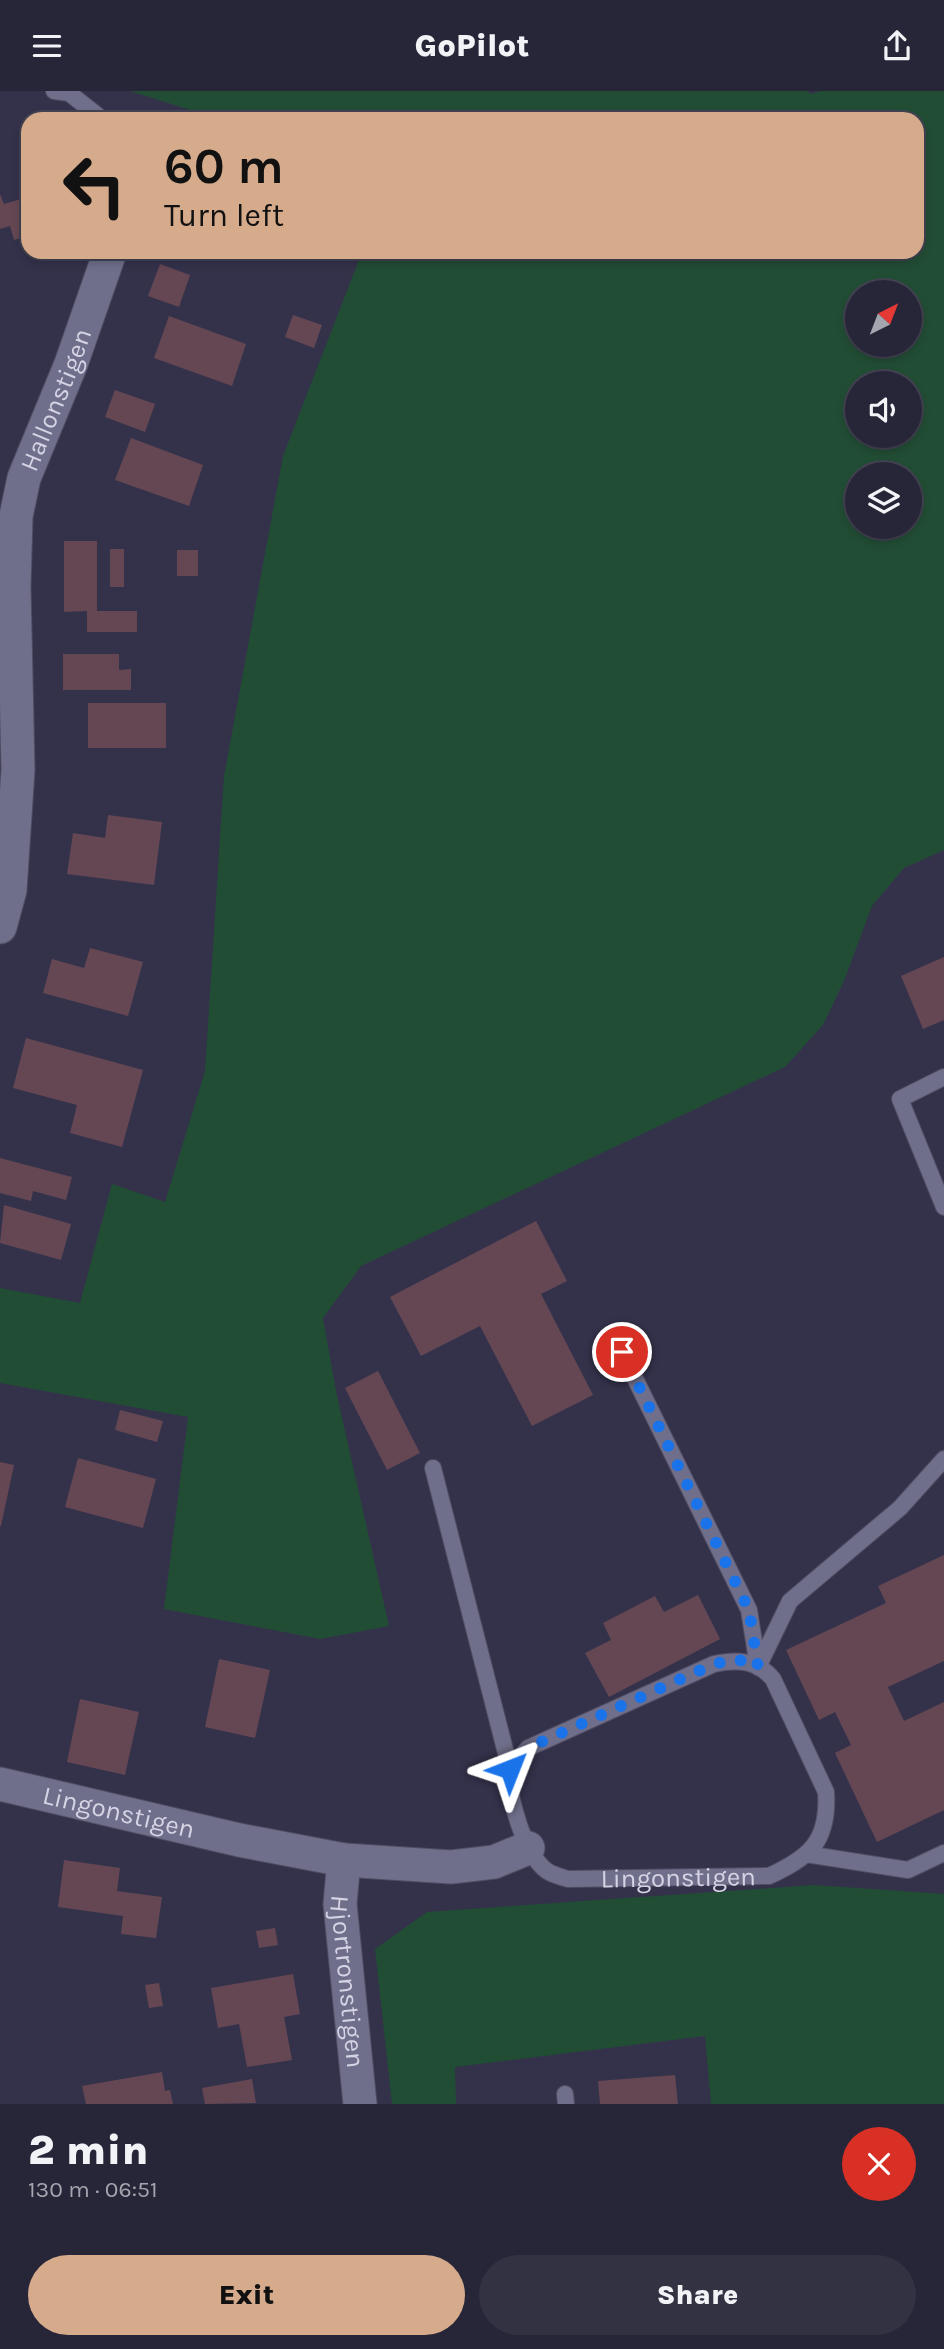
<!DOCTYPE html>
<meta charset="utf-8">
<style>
:root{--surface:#272638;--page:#333243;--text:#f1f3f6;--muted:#a4a5ae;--line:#434353;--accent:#d6ab8b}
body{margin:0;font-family:Karla,sans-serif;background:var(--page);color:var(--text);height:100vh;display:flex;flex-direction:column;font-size:26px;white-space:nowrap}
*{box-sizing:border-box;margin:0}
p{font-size:23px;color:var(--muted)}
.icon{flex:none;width:38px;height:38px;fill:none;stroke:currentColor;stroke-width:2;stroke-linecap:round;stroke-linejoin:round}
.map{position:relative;height:2013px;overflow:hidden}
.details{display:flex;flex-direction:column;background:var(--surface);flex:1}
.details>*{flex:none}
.banner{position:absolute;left:21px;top:21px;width:903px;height:147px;border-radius:21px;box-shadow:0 4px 10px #0003,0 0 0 2px var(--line);background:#d6ab8b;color:#111;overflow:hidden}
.needle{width:46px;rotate:42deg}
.tools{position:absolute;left:845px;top:189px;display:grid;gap:14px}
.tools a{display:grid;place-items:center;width:77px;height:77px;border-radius:50%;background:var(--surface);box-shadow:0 4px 10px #0003,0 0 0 2px var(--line);font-size:35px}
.pin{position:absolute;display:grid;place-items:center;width:60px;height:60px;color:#fff;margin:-30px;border:4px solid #fff;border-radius:50%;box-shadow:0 2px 7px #0007}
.me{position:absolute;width:77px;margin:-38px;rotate:45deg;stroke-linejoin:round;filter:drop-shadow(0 0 5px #0008)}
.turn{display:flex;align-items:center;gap:24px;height:147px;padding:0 28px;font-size:32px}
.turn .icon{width:91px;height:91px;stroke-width:2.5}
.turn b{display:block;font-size:49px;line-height:60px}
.round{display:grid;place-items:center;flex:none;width:74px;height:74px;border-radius:37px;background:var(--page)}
.head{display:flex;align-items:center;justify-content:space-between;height:119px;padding:0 28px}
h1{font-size:42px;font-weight:800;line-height:52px}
.button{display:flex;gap:14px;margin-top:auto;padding:14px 28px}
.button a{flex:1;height:80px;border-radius:42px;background:var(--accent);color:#111;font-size:28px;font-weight:800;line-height:80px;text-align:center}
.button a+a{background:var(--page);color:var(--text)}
header{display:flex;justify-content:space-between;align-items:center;height:91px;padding:0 28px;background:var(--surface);font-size:32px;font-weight:800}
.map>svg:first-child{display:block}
.green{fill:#224d35;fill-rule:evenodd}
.building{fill:#644753}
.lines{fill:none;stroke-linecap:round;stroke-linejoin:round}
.lane-casing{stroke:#504d63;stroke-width:18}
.street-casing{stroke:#504d63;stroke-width:35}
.lane{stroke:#706f8b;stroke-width:16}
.street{stroke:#706f8b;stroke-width:33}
.route{stroke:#1a73e8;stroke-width:12;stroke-dasharray:0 21.6}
.labels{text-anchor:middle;stroke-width:7;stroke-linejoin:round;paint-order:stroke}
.street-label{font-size:26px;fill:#d5d4e5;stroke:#2a2840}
</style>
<header><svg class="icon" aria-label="menu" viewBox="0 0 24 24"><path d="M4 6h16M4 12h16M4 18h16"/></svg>GoPilot<svg class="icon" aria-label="share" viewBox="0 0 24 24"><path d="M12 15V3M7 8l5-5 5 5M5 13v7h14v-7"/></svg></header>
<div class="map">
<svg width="944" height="2013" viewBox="0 0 944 2013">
<rect width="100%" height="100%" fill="#34324b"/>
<!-- green -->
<g class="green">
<path d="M 130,0 L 808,0 L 810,3 L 820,0 L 944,0 L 944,759 L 904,777 L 872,815 L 844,890 L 823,934 L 785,976 L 361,1175 L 323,1227 L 336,1300 L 389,1535 L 320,1548 L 164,1518 L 188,1326 L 0,1292 L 0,1197 L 80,1212 L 112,1093 L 165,1111 L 205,980 L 224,685 L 283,365 L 362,161 L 917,161 L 917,28 L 219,28 ZM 858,201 L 910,201 L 910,254 L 858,254 ZM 858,292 L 910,292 L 910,345 L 858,345 ZM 858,383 L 910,383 L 910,436 L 858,436 Z"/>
<path d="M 814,1794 L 944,1803 L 944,2013 L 711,2013 L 705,1945 L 455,1976 L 456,2013 L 392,2013 L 375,1858 L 427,1821 Z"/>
</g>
<!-- building -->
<g class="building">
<path d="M 0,103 L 4,113 L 28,106 L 28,145 L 14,149 L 10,135 L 0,138 Z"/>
<path d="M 160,173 L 190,184 L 179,216 L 148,205 Z"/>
<path d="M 293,224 L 322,234 L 314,257 L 285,246 Z"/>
<path d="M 169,225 L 246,253 L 232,295 L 154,267 Z"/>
<path d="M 115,299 L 155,313 L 145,341 L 105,326 Z"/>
<path d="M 131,347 L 203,374 L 189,415 L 115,389 Z"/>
<path d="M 64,450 L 97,450 L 97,520 L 137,520 L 137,541 L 87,541 L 87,520 L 64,521 Z"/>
<rect x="110" y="458" width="14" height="38"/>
<rect x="177" y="459" width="21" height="26"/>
<path d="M 63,563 L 119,563 L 119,579 L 131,578 L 131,599 L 63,599 Z"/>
<rect x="88" y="612" width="78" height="45"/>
<path d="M 108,724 L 162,731 L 154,794 L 67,783 L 73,742 L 105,747 Z"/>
<path d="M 90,857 L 143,871 L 128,925 L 43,902 L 52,868 L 84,877 Z"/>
<path d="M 944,866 L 944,929 L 923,938 L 901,885 Z"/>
<path d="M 26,947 L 143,979 L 122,1056 L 70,1042 L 77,1014 L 13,997 Z"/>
<path d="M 0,1067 L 72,1086 L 66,1109 L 33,1100 L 31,1110 L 0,1102 Z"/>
<path d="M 4,1114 L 71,1133 L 61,1169 L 0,1152 Z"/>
<path d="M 536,1130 L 567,1190 L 541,1203 L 593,1304 L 532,1335 L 480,1235 L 421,1265 L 390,1206 Z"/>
<path d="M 378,1280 L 420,1362 L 387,1379 L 345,1297 Z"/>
<path d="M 120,1319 L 163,1330 L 157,1351 L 115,1339 Z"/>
<path d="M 78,1367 L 156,1388 L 143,1437 L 65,1416 Z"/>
<path d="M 0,1371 L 14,1374 L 1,1435 L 0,1435 Z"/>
<path d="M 944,1464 L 944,1570 L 888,1596 L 904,1630 L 944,1611 L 944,1719 L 877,1751 L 835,1662 L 851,1654 L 835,1621 L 819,1629 L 786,1559 L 886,1512 L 878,1495 Z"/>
<path d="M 698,1504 L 720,1548 L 609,1606 L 585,1562 L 611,1549 L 603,1532 L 655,1505 L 664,1521 Z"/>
<path d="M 219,1568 L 270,1579 L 255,1647 L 205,1636 Z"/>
<path d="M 80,1608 L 139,1621 L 125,1684 L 67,1671 Z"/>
<path d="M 64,1769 L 120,1777 L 117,1800 L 162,1806 L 156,1847 L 121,1843 L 123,1825 L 58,1816 Z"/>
<path d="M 275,1837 L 278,1854 L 259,1857 L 256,1840 Z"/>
<path d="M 293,1883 L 300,1923 L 284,1926 L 292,1969 L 247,1976 L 239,1933 L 218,1937 L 211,1897 Z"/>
<path d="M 159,1892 L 163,1915 L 149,1917 L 145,1894 Z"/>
<path d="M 162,1981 L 165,2000 L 170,1999 L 173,2013 L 86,2013 L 82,1995 Z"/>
<path d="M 675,1984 L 678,2013 L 600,2013 L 598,1990 Z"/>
<path d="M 252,1988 L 256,2012 L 205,2013 L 202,1997 Z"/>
</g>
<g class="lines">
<!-- lane casing -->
<g class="lane-casing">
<g id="lane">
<path d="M 54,0 L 69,2 L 102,28"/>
<path d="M 944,986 L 900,1008 L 944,1116"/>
<path d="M 622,1261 L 749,1519 L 758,1576"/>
<path id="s1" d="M 433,1377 L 510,1678 C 507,1705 524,1763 547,1780 C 553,1784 562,1786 568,1788 L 769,1785 C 811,1766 829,1749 826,1701 L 773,1588 C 757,1569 737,1568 714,1573 L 528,1657 L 510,1678"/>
<path d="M 758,1576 L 790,1510 L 900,1417 L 944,1368"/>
<path d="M 806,1763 L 908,1779 L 944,1762"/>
<path d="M 565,2003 L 566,2013"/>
</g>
</g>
<!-- street casing -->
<g class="street-casing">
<g id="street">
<path id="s2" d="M 0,836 L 10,799 L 18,679 L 14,496 L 16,425 L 24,387 L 71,273 L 110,161"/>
<path id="s3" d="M 0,1693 L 239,1749 L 344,1769 L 451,1776 L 494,1771 L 528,1757"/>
<path id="s4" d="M 344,1769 L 340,1813 L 360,2013"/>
</g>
</g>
<!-- lane -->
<use href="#lane" class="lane"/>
<!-- street -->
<use href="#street" class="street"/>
</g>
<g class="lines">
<!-- route -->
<path class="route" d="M 510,1678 L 528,1657 L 714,1573 L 737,1568 L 758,1576 L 749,1519 L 622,1261"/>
</g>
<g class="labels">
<!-- street labels -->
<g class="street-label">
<text dy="9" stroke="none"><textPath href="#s2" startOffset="536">Hallonstigen</textPath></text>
<text dy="9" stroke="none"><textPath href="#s3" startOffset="122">Lingonstigen</textPath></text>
<text dy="9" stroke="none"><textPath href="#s1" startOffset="555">Lingonstigen</textPath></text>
<text dy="9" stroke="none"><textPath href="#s4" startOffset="122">Hjortronstigen</textPath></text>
</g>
</g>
</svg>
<div class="tools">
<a><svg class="needle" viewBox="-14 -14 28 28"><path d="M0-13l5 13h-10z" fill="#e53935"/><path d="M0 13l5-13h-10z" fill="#a4a5ae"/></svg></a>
<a><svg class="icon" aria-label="sound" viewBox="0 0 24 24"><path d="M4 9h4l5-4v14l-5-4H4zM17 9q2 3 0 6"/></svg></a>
<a><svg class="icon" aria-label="layers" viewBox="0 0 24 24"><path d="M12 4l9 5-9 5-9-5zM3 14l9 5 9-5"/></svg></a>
</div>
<div class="pin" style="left:622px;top:1261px;background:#d93025"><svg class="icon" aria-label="arrive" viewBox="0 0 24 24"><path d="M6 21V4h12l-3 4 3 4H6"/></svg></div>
<svg class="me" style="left:510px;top:1678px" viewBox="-20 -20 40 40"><path d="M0-17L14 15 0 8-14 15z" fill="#1a73e8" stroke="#fff" stroke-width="4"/></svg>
<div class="banner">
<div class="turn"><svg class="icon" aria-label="left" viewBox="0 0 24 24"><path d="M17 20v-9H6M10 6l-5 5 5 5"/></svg><div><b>60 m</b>Turn left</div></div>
</div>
</div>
<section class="details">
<div class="head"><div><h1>2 min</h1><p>130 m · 06:51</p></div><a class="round" style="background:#d93025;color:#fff"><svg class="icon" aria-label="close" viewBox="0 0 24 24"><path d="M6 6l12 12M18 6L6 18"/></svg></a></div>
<div class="button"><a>Exit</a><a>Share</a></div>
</section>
